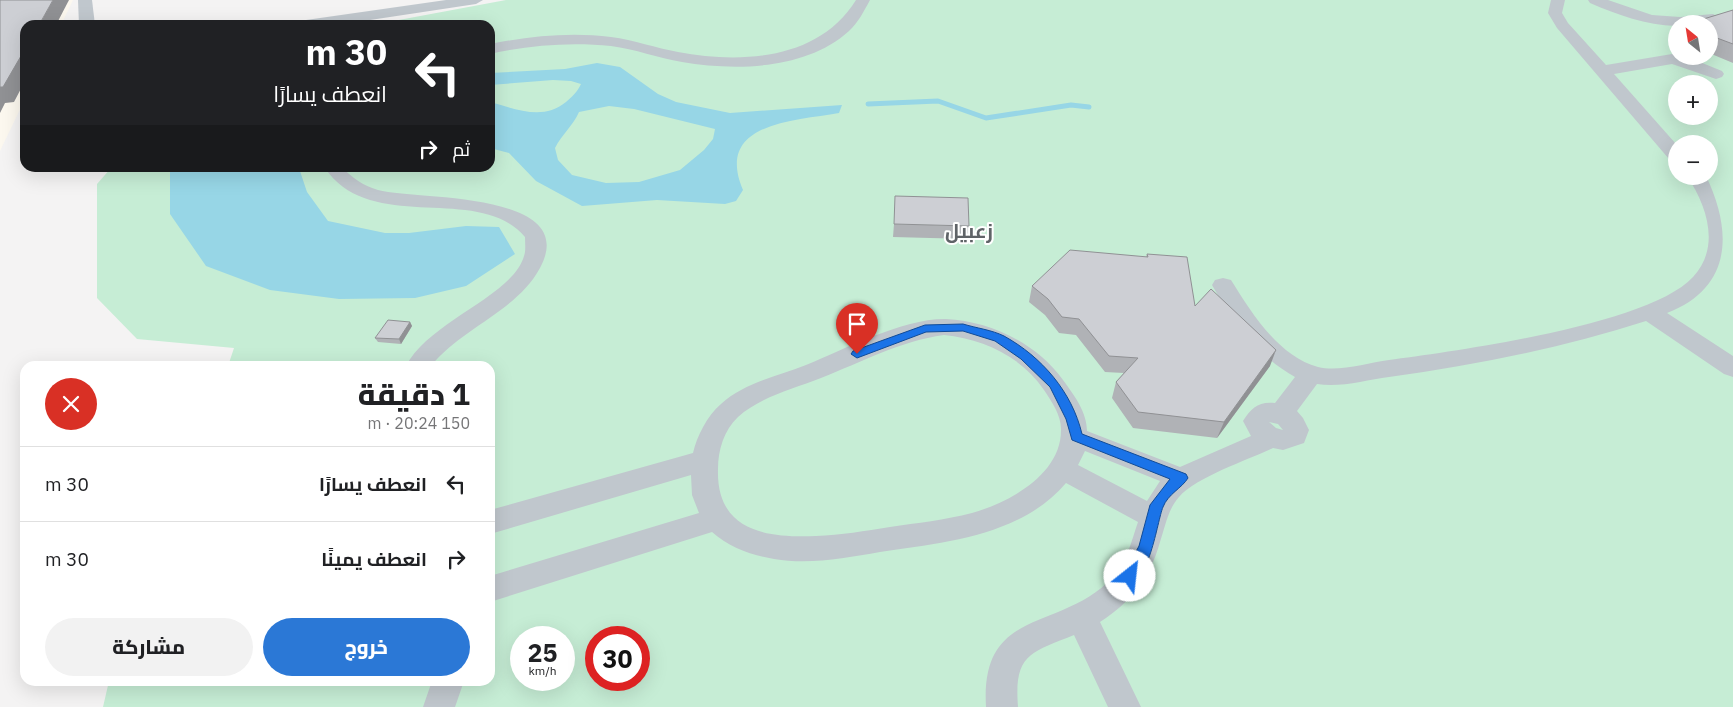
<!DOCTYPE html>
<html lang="ar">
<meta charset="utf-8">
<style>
:root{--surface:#fff;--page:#f2f2f2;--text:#202124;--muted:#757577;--line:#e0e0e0;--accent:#2b78d6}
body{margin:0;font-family:"IBM Plex Sans",Cairo,sans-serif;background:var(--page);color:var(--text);direction:rtl;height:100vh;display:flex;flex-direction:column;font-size:19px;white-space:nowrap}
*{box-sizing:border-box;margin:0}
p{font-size:16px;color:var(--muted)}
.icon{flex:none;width:28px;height:28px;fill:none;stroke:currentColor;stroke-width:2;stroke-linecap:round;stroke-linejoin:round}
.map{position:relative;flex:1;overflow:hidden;direction:ltr}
.drawer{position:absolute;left:20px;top:361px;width:475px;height:325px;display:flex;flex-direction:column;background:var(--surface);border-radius:15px;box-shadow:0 5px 20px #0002;direction:rtl}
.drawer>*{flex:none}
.hud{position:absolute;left:20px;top:20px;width:475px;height:152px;border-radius:15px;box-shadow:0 5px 20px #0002;direction:rtl;background:#202124;color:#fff;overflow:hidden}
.needle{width:32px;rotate:330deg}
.controls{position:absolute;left:1668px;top:15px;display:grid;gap:10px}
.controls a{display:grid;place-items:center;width:50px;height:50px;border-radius:50%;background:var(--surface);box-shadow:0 5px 20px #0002;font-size:25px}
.speed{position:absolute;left:510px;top:626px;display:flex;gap:10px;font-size:25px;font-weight:700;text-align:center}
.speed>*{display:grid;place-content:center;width:65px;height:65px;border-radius:50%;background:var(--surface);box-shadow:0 5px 20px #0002;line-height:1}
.speed small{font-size:12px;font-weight:400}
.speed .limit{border:8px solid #d22;background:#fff;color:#111}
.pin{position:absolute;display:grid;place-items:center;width:42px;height:42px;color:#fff;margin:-51px -21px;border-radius:50% 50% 50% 0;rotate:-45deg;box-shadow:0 0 5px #0007}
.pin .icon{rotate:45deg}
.me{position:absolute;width:55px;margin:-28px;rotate:29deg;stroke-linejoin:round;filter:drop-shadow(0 0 4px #0008)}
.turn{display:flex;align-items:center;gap:18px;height:105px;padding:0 25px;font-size:22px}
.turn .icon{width:65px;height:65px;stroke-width:2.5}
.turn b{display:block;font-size:35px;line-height:42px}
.then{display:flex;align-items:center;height:48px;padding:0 25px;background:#0003;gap:10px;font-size:19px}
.round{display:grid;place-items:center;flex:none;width:52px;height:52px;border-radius:26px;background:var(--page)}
.summary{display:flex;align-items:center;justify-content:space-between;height:85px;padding:0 25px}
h1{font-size:30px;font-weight:800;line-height:38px}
.button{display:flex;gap:10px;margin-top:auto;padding:10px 25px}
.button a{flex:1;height:58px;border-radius:30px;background:var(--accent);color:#fff;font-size:20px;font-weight:800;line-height:58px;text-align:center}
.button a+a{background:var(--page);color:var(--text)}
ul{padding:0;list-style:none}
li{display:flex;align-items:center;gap:15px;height:75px;padding:0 25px;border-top:1px solid var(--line)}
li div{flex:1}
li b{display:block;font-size:19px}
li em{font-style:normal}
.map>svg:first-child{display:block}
.commercial{fill:#fcf8ef}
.green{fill:#c6edd5;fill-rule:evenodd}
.water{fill:#97d6e6;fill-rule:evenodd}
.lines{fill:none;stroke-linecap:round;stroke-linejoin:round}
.stream{stroke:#97d6e6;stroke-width:5}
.minor{fill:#c0c7cd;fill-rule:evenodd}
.wall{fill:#b0b2b6}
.shaded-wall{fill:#909194}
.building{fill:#cdcfd4;stroke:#909194}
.route{fill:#1a73e8;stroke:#114b97}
.labels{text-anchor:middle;stroke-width:4;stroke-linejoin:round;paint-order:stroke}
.district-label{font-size:20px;font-weight:bold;fill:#5f6367;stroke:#fff}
</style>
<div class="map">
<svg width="1733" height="707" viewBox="0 0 1733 707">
<rect width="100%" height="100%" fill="#f4f3f3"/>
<!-- commercial -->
<path class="commercial" d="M 0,0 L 73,0 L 61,25 L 25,25 L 25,99 L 0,151 Z"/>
<!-- green -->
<path class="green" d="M 506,0 L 1733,0 L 1733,707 L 103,707 L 109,681 L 490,681 L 490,366 L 228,366 L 234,348 L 137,339 L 97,298 L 97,184 L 111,168 L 490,168 L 490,25 L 372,25 ZM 1676,24 L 1709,24 L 1709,56 L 1676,56 ZM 1676,84 L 1709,84 L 1709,116 L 1676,116 ZM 1676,144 L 1709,144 L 1709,176 L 1676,176 ZM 521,638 L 564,638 L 564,680 L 521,680 ZM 596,638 L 639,638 L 639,680 L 596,680 Z"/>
<!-- water -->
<g class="water">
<path d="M 597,63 L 620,67 L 658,94 L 676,102 L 730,113 L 842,105 L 839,113 C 795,121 714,122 743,190 L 736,201 L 725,204 L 657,200 L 582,206 L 536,181 L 509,153 L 490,148 L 490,102 C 516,109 543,121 566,102 C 572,97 578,91 581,84 L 571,81 L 553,80 L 490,85 L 490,73 L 565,69 ZM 609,106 L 634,109 L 715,129 L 713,139 L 704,150 L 680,170 L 639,182 L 606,183 L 572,175 L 558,160 L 555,148 C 562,134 573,126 579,112 Z"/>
<path d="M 170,168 L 299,168 L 307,192 L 328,221 L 385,233 L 409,233 L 466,226 L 499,227 L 515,254 L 466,286 L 415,298 L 339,299 L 270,290 L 206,266 L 170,214 Z"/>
</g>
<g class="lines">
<!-- stream -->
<path class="stream" d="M 868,104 L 938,101 L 986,118 L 1071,105 L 1089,107"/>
<!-- minor -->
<g class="minor">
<path d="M 78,0 L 92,0 L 95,25 L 79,25 Z"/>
<path d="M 446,0 L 483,0 L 476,4 L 337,25 L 298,25 L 306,20 Z"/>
<path d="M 856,0 L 870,0 C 864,11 858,23 849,31 C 806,70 735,71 682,62 C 658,58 635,49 611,46 C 571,42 530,45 490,54 L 490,44 C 530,36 571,32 611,37 C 634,40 656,48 678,52 C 741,64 819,60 856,0 Z"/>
<path d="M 1551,0 L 1565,0 L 1562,13 L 1568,23 L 1606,65 L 1672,54 L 1690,58 L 1722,71 L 1724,74 L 1722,77 L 1716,79 L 1672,64 L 1614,74 L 1676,144 L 1676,161 L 1669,159 L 1557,28 L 1548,13 Z"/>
<path d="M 1588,0 L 1608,0 L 1652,15 L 1680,17 L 1713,14 L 1720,18 L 1718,21 L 1676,24 L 1676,26 C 1646,25 1618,15 1590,3 Z"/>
<path d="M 325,168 L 343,168 C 352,178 364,186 378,190 C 414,200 582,190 540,268 C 516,312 461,328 431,366 L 406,366 C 429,321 513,296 524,256 C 526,251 525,243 525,237 C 479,182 371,236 325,168 Z"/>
<path d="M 1687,176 L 1706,176 C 1733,232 1732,288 1667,313 L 1733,356 L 1733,377 L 1724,374 L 1646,321 C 1562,348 1476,365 1389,377 C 1366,380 1340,388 1317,384 L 1297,411 L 1303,418 L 1309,430 L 1304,443 L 1283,450 L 1273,448 C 1248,460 1196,477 1179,497 C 1168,509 1165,527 1160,542 C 1150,578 1131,602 1100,622 L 1141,707 L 1108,707 L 1074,635 C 1029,653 1014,655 1018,707 L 986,707 C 980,605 1061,633 1113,577 C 1127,562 1131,542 1138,522 L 1066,483 C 1021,536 944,543 880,552 C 846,558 809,565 774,559 C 751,555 730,548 712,532 L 490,602 L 490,576 L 699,513 L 692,495 L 691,475 L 490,534 L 490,510 L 693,453 C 697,436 707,416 721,404 C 744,383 778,376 806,365 C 845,349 904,318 946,319 C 991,321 1037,344 1063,380 C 1074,395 1087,412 1087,431 L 1180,467 L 1251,436 L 1243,421 C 1251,408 1259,401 1275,403 L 1295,377 C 1257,356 1233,322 1212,285 L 1215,280 L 1223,278 L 1231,280 C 1251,312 1278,356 1318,367 C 1339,372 1367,363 1389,360 C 1456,351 1649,325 1693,277 C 1721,247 1707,206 1687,176 ZM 944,335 C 983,339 1021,356 1044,390 C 1052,402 1061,415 1061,429 C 1062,474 1010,502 972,513 C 945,520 917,523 890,527 C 865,531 841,535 816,536 C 766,538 716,531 718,469 C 718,450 724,430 738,417 C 760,397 793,389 821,378 C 862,362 900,341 944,335 ZM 1269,422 L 1278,424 L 1283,430 L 1276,428 ZM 1085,451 L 1160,481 L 1147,501 L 1078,465 Z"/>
<path d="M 432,681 L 464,681 L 455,707 L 423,707 Z"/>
</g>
</g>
<!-- wall -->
<g class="wall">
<path d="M 1733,10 L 1733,63 L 1709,53 L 1709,24 L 1695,24 L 1697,21 Z"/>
<path d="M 894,224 L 969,226 L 968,239 L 893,237 Z"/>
<path d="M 1147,254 L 1195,306 L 1270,366 L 1217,438 L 1133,428 L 1112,398 L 1116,382 L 1124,373 L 1105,372 L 1076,335 L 1059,333 L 1045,315 L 1029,302 L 1032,286 L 1146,257 Z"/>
<path d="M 410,322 L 412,326 L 401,344 L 378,342 L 375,338 Z"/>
</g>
<!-- shaded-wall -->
<g class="shaded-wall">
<path d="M 53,0 L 69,0 L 56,25 L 39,25 Z"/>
<path d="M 25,49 L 25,81 L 14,102 L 5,103 L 0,113 L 0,87 Z"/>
<path d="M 410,322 L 412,326 L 401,344 L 399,339 Z"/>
<path d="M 1276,350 L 1270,366 L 1217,438 L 1224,422 Z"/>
</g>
<!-- building -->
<g class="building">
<path d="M 0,0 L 53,0 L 39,25 L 25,25 L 25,49 L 3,87 L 0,87 Z"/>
<path d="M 1733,10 L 1733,44 L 1709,35 L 1709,28 L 1712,27 L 1709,26 L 1709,24 L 1704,24 L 1697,21 Z"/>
<path d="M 895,196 L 968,198 L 969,226 L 894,224 Z"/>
<path d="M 1070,250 L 1148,257 L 1147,254 L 1187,257 L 1195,306 L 1211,289 L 1276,350 L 1224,422 L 1138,412 L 1116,382 L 1138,358 L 1109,356 L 1079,319 L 1062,317 L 1048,299 L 1032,286 Z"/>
<path d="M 388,320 L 410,322 L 399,339 L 375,338 Z"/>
</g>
<!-- route -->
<path class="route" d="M 963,324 C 976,328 992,330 1004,336 C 1042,357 1072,392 1082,434 L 1186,474 L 1188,478 C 1182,488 1168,494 1163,507 C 1157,521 1149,589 1125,580 L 1123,576 L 1139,546 L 1150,505 L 1170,479 L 1072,440 L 1066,419 L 1050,387 L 1021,359 L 995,341 L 963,331 L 926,332 L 857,358 L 851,354 L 853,351 L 925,325 Z"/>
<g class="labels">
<!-- district labels -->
<g class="district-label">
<text x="969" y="238">زعبيل</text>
</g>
</g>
</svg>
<div class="controls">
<a><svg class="needle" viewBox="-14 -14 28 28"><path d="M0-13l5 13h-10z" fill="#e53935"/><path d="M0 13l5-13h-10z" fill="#757577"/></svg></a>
<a>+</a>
<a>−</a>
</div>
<div class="speed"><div>25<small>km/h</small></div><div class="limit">30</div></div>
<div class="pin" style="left:857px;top:354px;background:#d93025"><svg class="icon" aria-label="arrive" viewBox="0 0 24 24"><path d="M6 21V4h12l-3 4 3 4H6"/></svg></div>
<svg class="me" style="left:1130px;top:576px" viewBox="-20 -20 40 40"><circle r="19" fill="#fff"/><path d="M0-13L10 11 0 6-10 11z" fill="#1a73e8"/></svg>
<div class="hud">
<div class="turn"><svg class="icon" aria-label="left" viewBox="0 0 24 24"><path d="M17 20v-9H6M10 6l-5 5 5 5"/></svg><div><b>30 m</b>انعطف يسارًا</div></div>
<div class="then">ثم<svg class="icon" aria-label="right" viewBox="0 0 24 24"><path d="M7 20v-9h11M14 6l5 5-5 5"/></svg></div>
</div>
<section class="drawer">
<div class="summary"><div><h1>1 دقيقة</h1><p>150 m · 20:24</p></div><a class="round" style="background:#d93025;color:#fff"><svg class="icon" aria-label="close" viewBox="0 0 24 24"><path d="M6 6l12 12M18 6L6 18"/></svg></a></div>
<ul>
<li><svg class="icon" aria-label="left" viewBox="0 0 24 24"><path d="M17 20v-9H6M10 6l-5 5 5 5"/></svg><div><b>انعطف يسارًا</b></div><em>30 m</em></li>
<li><svg class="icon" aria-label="right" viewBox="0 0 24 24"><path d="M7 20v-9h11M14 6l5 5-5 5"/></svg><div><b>انعطف يمينًا</b></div><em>30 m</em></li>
</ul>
<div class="button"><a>خروج</a><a>مشاركة</a></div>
</section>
</div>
